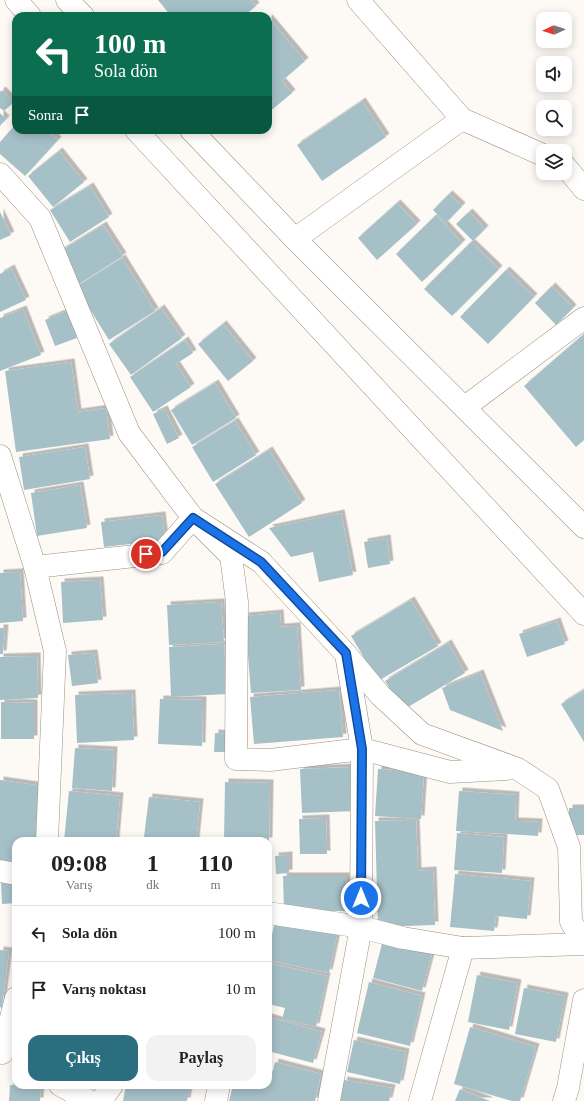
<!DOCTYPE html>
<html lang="tr">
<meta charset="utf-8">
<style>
:root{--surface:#fff;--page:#f2f2f2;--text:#222;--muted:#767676;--line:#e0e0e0;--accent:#2b6e7f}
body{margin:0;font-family:Georgia,serif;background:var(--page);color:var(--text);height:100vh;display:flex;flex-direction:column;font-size:15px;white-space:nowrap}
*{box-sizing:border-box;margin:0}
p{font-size:13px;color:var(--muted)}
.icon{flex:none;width:22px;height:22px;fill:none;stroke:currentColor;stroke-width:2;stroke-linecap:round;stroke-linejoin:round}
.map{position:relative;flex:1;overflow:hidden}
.side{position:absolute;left:12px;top:837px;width:260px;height:252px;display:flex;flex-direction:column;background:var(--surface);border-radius:12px;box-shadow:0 2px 10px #0003}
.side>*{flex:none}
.guide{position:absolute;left:12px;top:12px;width:260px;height:122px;border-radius:12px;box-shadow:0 2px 10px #0003;background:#0b6e4f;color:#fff;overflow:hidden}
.needle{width:26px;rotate:266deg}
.fabs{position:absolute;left:536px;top:12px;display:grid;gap:8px}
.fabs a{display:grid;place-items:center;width:36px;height:36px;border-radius:8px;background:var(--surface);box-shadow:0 2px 10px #0003;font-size:20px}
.pin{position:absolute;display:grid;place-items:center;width:34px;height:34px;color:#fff;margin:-17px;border:2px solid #fff;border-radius:50%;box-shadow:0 1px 4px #0007}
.me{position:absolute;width:44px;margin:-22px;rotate:0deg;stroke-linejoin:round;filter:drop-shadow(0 0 3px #0008)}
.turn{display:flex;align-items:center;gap:14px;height:84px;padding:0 16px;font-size:18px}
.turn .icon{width:52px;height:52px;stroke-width:2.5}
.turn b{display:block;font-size:28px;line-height:34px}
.then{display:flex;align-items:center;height:38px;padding:0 16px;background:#0003;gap:8px;font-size:15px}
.eta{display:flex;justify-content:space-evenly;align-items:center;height:68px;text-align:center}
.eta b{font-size:24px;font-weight:700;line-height:28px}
.cta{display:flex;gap:8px;margin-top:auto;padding:8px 16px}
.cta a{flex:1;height:46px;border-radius:12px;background:var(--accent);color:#fff;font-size:16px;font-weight:700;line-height:46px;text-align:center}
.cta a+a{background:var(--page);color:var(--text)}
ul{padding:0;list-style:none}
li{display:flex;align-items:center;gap:12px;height:56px;padding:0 16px;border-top:1px solid var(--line)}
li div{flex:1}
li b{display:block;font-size:15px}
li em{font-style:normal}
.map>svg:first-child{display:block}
.building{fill:#a6c0c8;filter:url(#shadow)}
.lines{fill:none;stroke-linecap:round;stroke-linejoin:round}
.minor-casing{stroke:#9d907e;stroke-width:23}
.secondary-casing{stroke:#9d907e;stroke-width:23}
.minor{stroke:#fff;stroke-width:22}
.secondary{stroke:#fff;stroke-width:22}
.route-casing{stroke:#114b97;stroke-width:10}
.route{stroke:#1a73e8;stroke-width:7}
</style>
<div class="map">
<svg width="584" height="1101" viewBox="0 0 584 1101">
<defs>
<filter id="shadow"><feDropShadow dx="3.5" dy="-3.5" stdDeviation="0" flood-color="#0004"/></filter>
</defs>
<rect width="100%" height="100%" fill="#fdfaf6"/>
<!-- building -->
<g class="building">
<path d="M 158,0 L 251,0 L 256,6 L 244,16 L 171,16 Z"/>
<path d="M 269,18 L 305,61 L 282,81 L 292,93 L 268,113 L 268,19 Z"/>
<path d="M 2,90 L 14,102 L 4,111 L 0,108 L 0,92 Z"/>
<path d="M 362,101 L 386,137 L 322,181 L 297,145 Z"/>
<path d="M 0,113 L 6,119 L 0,126 Z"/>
<path d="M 16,124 L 16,130 L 47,130 L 58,140 L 25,176 L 0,154 L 0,142 Z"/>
<path d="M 59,151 L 84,182 L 53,207 L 28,176 Z"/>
<path d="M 90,186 L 109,217 L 70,242 L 50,210 Z"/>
<path d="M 449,194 L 462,206 L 446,223 L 433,210 Z"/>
<path d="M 397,203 L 417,224 L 377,260 L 358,238 Z"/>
<path d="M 0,212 L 11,235 L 0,240 Z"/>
<path d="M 469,212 L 485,229 L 473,241 L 456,224 Z"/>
<path d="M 436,215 L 462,243 L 422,282 L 396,254 Z"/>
<path d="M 103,225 L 123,256 L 79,284 L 59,252 Z"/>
<path d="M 471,242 L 499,269 L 452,316 L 424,289 Z"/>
<path d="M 122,258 L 155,311 L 109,340 L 76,287 Z"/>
<path d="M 11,268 L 26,300 L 0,312 L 0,274 Z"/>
<path d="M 506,270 L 534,297 L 488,344 L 460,317 Z"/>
<path d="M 552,286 L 573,308 L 556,325 L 535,303 Z"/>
<path d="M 161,308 L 182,338 L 131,375 L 109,344 Z"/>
<path d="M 23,309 L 41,355 L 0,371 L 0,318 Z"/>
<path d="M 67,311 L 77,338 L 55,346 L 45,320 Z"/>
<path d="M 223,324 L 253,361 L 228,381 L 198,344 Z"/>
<path d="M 584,334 L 584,440 L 576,447 L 524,386 Z"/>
<path d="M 185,340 L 193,353 L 176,364 L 191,387 L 153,412 L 130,377 Z"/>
<path d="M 71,362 L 78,412 L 106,408 L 110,439 L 16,452 L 5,371 Z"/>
<path d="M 215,383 L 236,418 L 192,445 L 171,410 Z"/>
<path d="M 164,409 L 179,438 L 167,444 L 153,414 Z"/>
<path d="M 235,421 L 256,455 L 213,482 L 192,447 Z"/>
<path d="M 85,447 L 90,479 L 24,490 L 19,457 Z"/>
<path d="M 269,450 L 302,503 L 249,537 L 215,484 Z"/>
<path d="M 80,485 L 87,528 L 37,536 L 31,493 Z"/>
<path d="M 341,513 L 353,575 L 319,582 L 313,552 L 291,557 L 269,528 Z"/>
<path d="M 162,515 L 165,540 L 104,547 L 101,522 Z"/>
<path d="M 387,538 L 390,564 L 368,568 L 364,542 Z"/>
<path d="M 20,572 L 23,621 L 0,623 L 0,573 Z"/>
<path d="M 100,580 L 103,620 L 63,623 L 61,582 Z"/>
<path d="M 411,600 L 438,646 L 378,681 L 351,636 Z"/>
<path d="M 221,602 L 224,642 L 169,645 L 167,605 Z"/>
<path d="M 280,613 L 281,627 L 297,626 L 301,690 L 251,693 L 245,616 Z"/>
<path d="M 557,621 L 565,644 L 527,657 L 519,634 Z"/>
<path d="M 0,628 L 5,628 L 3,654 L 0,654 Z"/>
<path d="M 448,643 L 465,673 L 403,710 L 385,681 Z"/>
<path d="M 224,644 L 227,694 L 171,697 L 169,647 Z"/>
<path d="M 94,653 L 98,683 L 72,686 L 68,655 Z"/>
<path d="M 37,656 L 38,698 L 0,700 L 0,657 Z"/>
<path d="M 480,673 L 503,731 L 450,710 L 442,688 Z"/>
<path d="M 339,690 L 343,737 L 254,744 L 250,697 Z"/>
<path d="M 584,690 L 584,742 L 561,704 Z"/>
<path d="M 132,693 L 134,740 L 77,743 L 75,695 Z"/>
<path d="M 160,699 L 203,700 L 202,746 L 158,744 Z"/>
<path d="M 1,702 L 34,703 L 34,739 L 1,739 Z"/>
<path d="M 215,733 L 230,734 L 230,752 L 214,752 Z"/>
<path d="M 75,748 L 114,750 L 112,791 L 72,788 Z"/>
<path d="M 357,767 L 358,811 L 302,813 L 300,769 Z"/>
<path d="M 378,769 L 424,772 L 421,819 L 375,816 Z"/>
<path d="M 0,780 L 42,786 L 36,827 L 40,828 L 38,841 L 16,841 L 16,862 L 0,860 Z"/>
<path d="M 225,782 L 270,783 L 269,841 L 224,841 Z"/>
<path d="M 69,791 L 120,796 L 116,841 L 64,841 Z"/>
<path d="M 459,791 L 516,795 L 515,821 L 539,822 L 538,836 L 456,831 Z"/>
<path d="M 149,797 L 200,802 L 196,841 L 182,841 L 144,837 Z"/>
<rect x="569" y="808" width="15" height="27"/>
<path d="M 326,818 L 327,854 L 300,854 L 299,819 Z"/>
<path d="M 416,820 L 418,871 L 433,870 L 435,925 L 378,927 L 375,821 Z"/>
<path d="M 457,833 L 504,837 L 502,873 L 454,870 Z"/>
<path d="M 289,855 L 289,873 L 276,874 L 275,856 Z"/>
<path d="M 455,874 L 531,881 L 527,919 L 496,916 L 494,931 L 450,927 Z"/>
<path d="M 283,876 L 346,876 L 347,911 L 284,912 Z"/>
<path d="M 16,882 L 16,903 L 2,904 L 1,883 Z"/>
<path d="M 276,917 L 338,931 L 329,973 L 268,960 L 268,952 Z"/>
<path d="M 383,940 L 432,953 L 422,991 L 373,978 Z"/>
<path d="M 0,950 L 9,951 L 2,1008 L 0,1007 Z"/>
<path d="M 268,963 L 327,976 L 316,1027 L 282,1019 L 285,1008 L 268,1004 Z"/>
<path d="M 477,975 L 518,983 L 509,1030 L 468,1022 Z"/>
<path d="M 369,982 L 422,996 L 410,1046 L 357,1033 Z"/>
<path d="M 524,988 L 565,996 L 556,1042 L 515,1034 Z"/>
<path d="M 268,1017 L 322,1032 L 313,1063 L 268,1051 Z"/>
<path d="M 470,1027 L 536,1047 L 520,1101 L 512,1101 L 454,1084 Z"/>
<path d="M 354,1040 L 406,1052 L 400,1084 L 347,1072 Z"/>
<path d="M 275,1062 L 321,1074 L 315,1101 L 229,1101 L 233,1085 L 268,1085 L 268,1074 L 272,1075 Z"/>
<path d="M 344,1080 L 392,1088 L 389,1101 L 340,1101 Z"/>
<path d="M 10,1085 L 41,1086 L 40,1101 L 9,1101 Z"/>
<path d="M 126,1085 L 190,1085 L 187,1101 L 123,1101 Z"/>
<path d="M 460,1089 L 490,1101 L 455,1101 Z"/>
</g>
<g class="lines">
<!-- minor casing -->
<g class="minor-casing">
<g id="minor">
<path d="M 358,0 L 462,119 L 543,155"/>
<path d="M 565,166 L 584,189"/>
<path d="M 0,174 L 40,218 L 129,433 L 193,518 L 261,562 L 345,653 L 380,695 L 422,734 L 518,769 L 548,789 L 569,847 L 571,922 L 584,942"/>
<path d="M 295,239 L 462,119"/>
<path d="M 465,407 L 584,318"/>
<path d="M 0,456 L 35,567 L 55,651 L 47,841"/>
<path d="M 35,567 L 162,553 L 193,518 L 231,556 L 237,602 L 236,759 L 270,760 L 362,749 L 450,772 L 507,769"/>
<path d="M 0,871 L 16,874"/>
<path d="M 268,913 L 361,927 L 403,938 L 463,948 L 584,944"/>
<path d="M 2,1053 L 16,998"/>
<path d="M 60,1085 L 89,1101"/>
<path d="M 101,1101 L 112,1085"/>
<path d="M 216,1101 L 219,1085"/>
<path d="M 329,1101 L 361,927 L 362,749 L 346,654"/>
<path d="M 420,1101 L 463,948"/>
<path d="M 564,1101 L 568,1088 L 584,1000"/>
</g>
</g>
<!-- secondary casing -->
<g class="secondary-casing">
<g id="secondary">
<path d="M 16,0 L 30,16"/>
<path d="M 67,0 L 83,16"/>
<path d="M 136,130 L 584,614"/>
<path d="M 191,130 L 295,239 L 584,527"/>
</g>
</g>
<!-- minor -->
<use href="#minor" class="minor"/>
<!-- secondary -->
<use href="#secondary" class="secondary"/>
</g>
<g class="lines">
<!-- route casing -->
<g class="route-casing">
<path id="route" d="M 146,554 L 162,552 L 193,518 L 261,562 L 346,653 L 362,749 L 361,898"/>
</g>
<!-- route -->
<use href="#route" class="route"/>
</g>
</svg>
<div class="fabs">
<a><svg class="needle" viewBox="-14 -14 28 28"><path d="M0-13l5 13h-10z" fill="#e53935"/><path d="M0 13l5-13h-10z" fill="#767676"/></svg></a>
<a><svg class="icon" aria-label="sound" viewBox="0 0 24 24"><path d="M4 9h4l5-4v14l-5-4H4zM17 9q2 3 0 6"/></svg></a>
<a><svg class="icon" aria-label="search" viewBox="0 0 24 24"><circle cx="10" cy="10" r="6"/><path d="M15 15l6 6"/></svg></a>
<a><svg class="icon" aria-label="layers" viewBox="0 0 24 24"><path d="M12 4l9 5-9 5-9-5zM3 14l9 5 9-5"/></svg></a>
</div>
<div class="pin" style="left:146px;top:554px;background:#d93025"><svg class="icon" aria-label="arrive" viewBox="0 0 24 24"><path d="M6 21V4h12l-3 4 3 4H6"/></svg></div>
<svg class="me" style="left:361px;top:898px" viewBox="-20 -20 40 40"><circle r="17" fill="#1a73e8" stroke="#fff" stroke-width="3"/><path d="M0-11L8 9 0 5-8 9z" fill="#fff"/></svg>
<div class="guide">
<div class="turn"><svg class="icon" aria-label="left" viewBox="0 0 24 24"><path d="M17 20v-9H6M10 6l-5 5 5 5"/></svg><div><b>100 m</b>Sola dön</div></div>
<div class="then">Sonra<svg class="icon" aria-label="arrive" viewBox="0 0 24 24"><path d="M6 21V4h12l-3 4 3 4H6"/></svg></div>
</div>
<section class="side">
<div class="eta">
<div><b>09:08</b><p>Varış</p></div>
<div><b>1</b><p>dk</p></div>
<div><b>110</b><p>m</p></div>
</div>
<ul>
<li><svg class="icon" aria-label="left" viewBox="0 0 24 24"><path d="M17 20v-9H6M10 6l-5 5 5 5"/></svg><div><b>Sola dön</b></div><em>100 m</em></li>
<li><svg class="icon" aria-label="arrive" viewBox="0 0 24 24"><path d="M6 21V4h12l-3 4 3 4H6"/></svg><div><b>Varış noktası</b></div><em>10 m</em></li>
</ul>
<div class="cta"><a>Çıkış</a><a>Paylaş</a></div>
</section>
</div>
